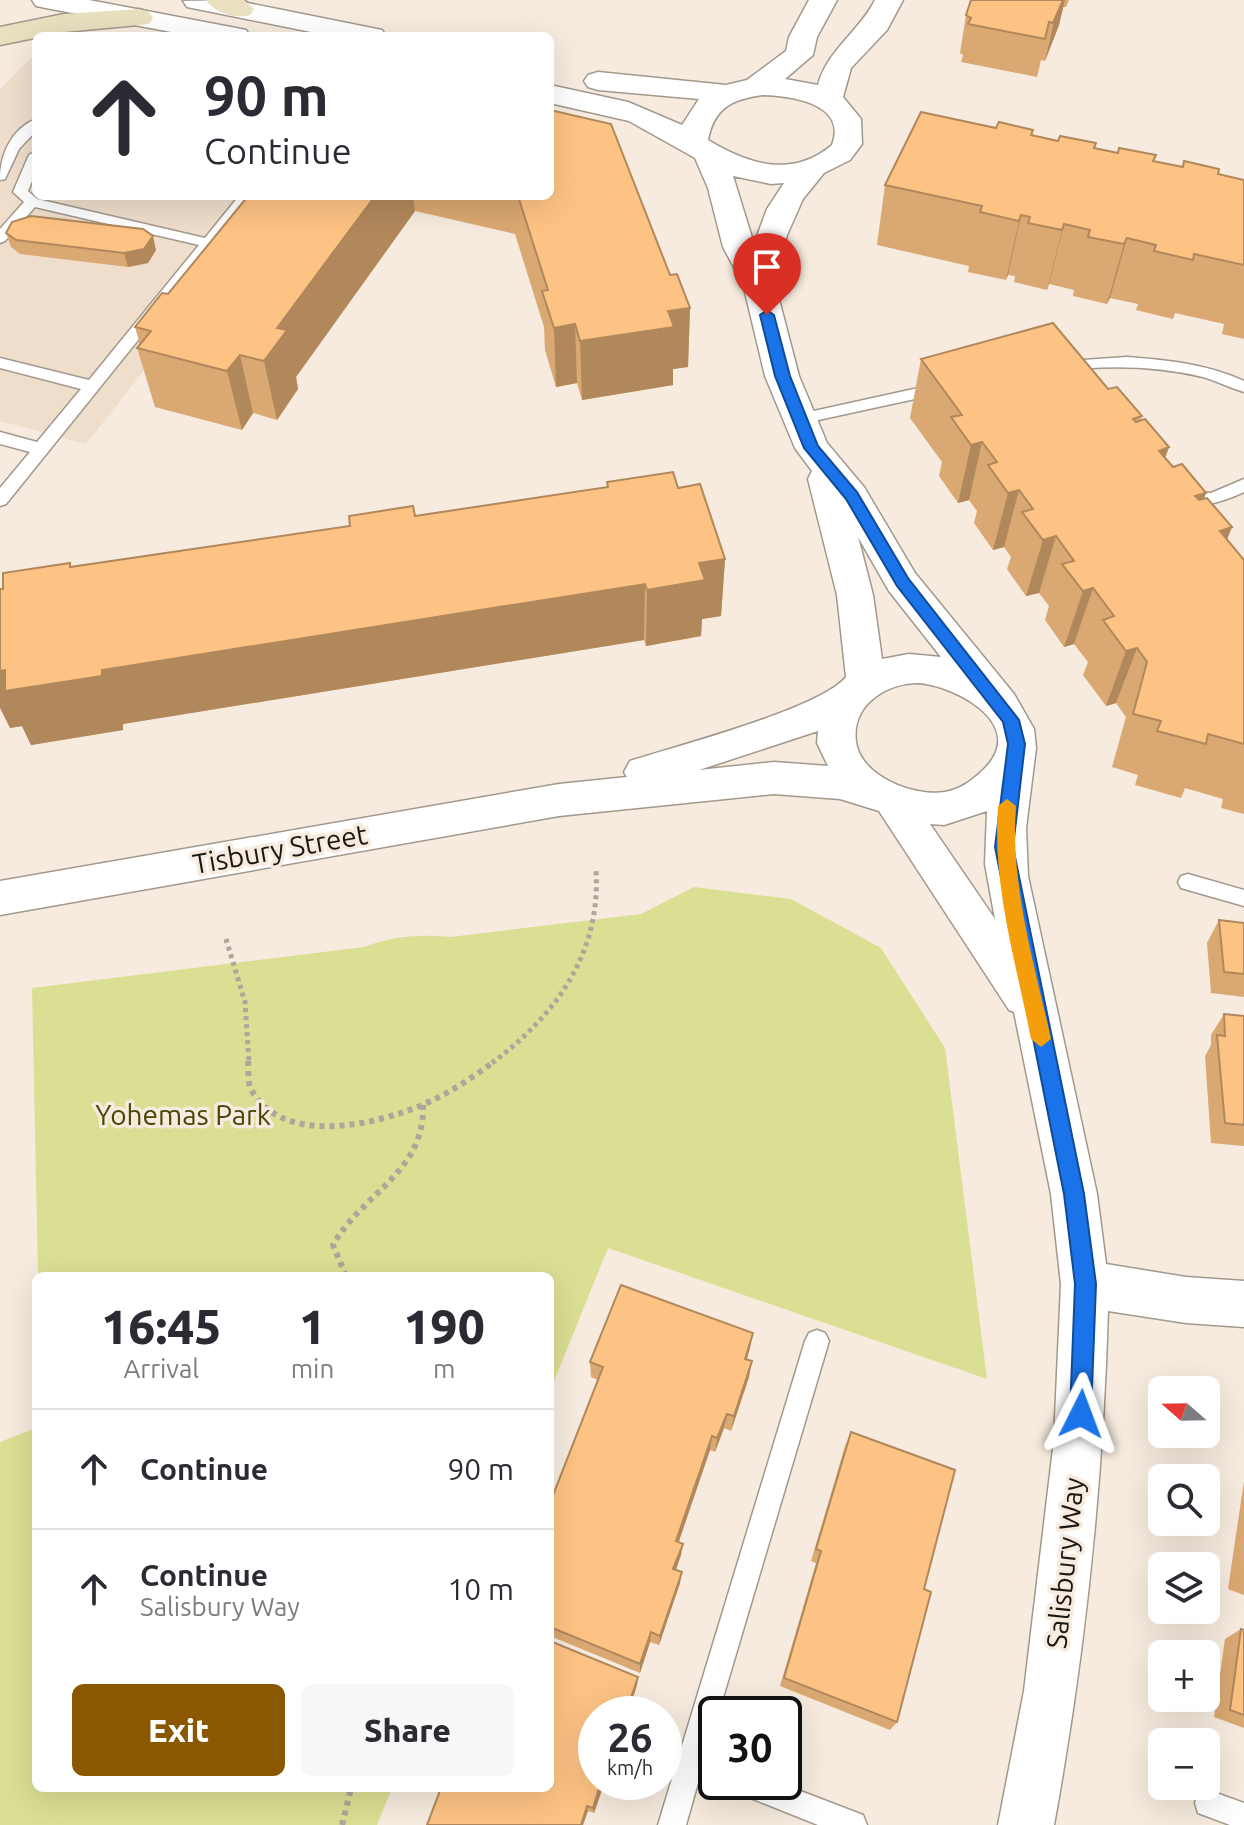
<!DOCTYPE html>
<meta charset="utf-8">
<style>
:root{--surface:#fff;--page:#f7f7f7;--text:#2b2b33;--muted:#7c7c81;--line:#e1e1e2;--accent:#8a5801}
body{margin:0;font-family:Ubuntu,sans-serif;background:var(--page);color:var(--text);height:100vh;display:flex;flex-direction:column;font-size:30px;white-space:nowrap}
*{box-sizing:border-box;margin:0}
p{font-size:26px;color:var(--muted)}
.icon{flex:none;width:44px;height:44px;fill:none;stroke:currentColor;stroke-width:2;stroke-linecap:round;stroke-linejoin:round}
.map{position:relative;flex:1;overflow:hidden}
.side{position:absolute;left:32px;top:1272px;width:522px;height:520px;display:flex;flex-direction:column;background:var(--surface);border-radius:12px;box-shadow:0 8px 32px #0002}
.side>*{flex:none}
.top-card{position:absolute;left:32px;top:32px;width:522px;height:168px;border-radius:12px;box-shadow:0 8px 32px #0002;background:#fff;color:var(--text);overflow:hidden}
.needle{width:52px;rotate:290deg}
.fabs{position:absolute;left:1148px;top:1376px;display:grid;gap:16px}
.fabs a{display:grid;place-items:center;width:72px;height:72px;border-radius:12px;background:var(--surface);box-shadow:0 8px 32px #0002;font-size:40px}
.speed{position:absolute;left:578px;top:1696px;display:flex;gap:16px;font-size:40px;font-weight:700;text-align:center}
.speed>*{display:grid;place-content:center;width:104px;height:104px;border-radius:50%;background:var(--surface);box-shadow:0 8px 32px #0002;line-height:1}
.speed small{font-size:20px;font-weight:400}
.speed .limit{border:4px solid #111;border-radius:12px;background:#fff;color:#111}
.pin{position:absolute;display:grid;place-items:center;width:68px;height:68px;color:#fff;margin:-82px -34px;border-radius:50% 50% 50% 0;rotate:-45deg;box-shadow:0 0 8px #0007}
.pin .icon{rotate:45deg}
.me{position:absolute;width:88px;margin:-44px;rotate:3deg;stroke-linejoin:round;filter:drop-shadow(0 0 6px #0008)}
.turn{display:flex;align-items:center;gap:28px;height:168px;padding:0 40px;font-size:36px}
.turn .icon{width:104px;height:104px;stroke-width:2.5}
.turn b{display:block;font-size:56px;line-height:68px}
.eta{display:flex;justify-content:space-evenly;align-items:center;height:136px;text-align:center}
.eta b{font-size:48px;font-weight:800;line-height:56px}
.primary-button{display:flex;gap:16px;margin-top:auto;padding:16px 40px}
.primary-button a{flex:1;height:92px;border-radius:12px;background:var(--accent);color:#fff;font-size:32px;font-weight:800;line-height:92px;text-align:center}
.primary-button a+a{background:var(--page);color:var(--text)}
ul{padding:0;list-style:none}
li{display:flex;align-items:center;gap:24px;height:120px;padding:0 40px;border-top:2px solid var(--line)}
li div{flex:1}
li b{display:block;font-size:30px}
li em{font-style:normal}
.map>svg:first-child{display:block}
.built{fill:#efdecc}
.green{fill:#dbdf93}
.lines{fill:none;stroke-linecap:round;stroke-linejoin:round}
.lane-casing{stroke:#a2988c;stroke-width:3}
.street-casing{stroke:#a2988c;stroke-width:3}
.secondary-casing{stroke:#a2988c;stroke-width:3}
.path-far1{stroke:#aea69b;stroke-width:5;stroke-dasharray:4 4;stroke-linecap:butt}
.path{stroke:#aea69b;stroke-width:6;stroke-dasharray:5 5;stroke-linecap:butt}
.lane{fill:#fff;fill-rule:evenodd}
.street{fill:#fff;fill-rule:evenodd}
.secondary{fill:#e8e0bf;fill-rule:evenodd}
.wall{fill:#daa872}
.shaded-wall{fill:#b1885c}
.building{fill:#fdc384;stroke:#b1885c;stroke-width:2}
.route{fill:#1a73e8;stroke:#114b97;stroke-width:2}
.slow{fill:#f59e0b}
.labels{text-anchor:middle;stroke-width:7;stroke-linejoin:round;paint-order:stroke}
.street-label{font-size:28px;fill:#1b1713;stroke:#f6ebde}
.park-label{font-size:28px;fill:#464707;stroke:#f6ebde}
</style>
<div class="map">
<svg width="1244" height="1825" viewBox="0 0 1244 1825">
<rect width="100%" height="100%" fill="#f6ebde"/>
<!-- built -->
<path class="built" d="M 36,53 L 36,196 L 282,196 L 86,444 L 0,421 L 0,89 Z"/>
<!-- green -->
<g class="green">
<path d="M 694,887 L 791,899 L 881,948 L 945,1048 L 987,1379 L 608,1248 L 550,1391 L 550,1276 L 38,1276 L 32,988 L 364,947 C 393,936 419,934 450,937 L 641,914 Z"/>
<path d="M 36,1428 L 36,1788 L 392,1788 L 377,1825 L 0,1825 L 0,1442 Z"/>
</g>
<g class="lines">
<!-- lane casing -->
<g class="lane-casing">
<g id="lane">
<path d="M 36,119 L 36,131 L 19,149 L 5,179 L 0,180 C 0,155 11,129 36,119 Z"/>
<path d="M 36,151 L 36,171 L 28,191 L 37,199 L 205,238 L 239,196 L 254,196 L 6,504 L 0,506 L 0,488 L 30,452 L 0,444 L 0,432 L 37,442 L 81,389 L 0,368 L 0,358 L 89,380 L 199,245 L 35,207 L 5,241 L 0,243 L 0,229 L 24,202 L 13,192 L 29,155 Z"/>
<path d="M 1127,357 C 1167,360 1207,364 1244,381 L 1244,392 C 1230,388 1217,381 1203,377 C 1156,366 1106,365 1059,371 L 1051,366 L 1053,362 Z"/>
<path d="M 941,383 L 949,388 L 947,392 L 800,424 L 792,419 L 800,414 Z"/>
<path d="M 1244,479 L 1244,492 C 1225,501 1186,515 1169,496 L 1177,490 L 1211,493 Z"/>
<path d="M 1188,874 L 1244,890 L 1244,906 L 1181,888 L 1178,882 L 1181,876 Z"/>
<path d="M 817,1330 L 825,1333 L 829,1341 L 706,1755 L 716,1759 L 716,1782 L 724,1782 L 716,1785 L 699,1779 L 686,1825 L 658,1825 L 805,1341 L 809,1333 Z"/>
<path d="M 729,1782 L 777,1782 L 863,1815 L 867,1825 L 818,1825 L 733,1791 Z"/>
<path d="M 1208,1790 L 1244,1803 L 1244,1825 L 1230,1825 L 1198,1813 L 1195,1803 L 1198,1793 Z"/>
</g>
</g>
<!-- street casing -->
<g class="street-casing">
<g id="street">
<path d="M 32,0 L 89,0 L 236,28 L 246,30 L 250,36 L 192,36 L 46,8 L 36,6 Z"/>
<path d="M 233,0 L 372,28 L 382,30 L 386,36 L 331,36 L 197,9 L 187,7 L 183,1 Z"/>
<path d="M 809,0 L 837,0 L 817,37 L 813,55 L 785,79 L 818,85 C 827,50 859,32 875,0 L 903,0 L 887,30 L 851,68 L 843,97 L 861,119 L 862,144 L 850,160 L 824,173 L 803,199 L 787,235 L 775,284 L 799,376 L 827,443 L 864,487 L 915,573 L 1014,694 L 1034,729 L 1036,748 L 1026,828 L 1028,876 L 1097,1194 L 1106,1264 L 1186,1277 L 1244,1281 L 1244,1327 L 1186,1323 L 1108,1311 C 1103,1484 1085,1655 1054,1825 L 998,1825 L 1024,1691 L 1054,1440 L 1061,1284 L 1051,1194 L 1014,1012 L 1009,1010 L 879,811 L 840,799 L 774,794 L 559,816 L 0,915 L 0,881 L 559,784 L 627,777 L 624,772 L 630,761 C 676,746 820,709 846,677 L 837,595 L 808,479 L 812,471 L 795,448 L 765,376 L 743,284 L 723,247 L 708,188 L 695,158 L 629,121 L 550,103 L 550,85 L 628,102 L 682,125 L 699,99 L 598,90 L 588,87 L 584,81 L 588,75 L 598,72 L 726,85 L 747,80 L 786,51 L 789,37 ZM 763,95 C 790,96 848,103 832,145 C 792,179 748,164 708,140 C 714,108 732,99 763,95 ZM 733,176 L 771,184 L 784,183 L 767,209 L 754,244 ZM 858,537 L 889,591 L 941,657 L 909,654 L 882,659 L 873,595 ZM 919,683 C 960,687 1030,727 982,771 C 971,781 961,789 945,792 C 915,797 861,777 856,742 C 851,704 887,683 919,683 ZM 818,731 L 817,743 L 828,766 L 774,762 L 699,770 ZM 987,811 L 985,864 L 995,919 L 930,824 L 944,825 Z"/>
</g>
</g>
<!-- secondary casing -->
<g class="secondary-casing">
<g id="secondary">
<path d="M 206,0 L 244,0 L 254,9 L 250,15 C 235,19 215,13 206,0 Z"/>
<path d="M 139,9 L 149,12 L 153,18 L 149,24 L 64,32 L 0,45 L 0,27 L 64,14 Z"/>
</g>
</g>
<!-- path-far1 -->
<g class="path-far1">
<path d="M 226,939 L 245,1002 L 249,1063"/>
<path d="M 492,1063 C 556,1015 601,953 596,871"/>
</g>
<!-- path -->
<g class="path">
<path d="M 248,1061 C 249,1070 247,1084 252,1091 C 284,1146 375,1125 422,1105 C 448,1094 472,1078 495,1061"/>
<path d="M 346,1276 L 333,1245 C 363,1192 425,1173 423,1105"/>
<path d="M 342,1825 L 351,1788"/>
</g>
<!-- lane -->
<use href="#lane" class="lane"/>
<!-- street -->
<use href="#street" class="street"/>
<!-- secondary -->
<use href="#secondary" class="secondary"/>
</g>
<!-- wall -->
<g class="wall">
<path d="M 971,0 L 1069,0 L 1066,7 L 1063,7 L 1059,25 L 1045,61 L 1041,60 L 1037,77 L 961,62 L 963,55 L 960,53 L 966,15 Z"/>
<path d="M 996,128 L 1033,130 L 1032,136 L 1118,153 L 1156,155 L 1154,161 L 1244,180 L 1244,339 L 1222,334 L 1224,324 L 1175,313 L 1173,319 L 1136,310 L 1138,304 L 1110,298 L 1107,304 L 1073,296 L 1074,290 L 1049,284 L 1047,290 L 1014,282 L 1015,276 L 1008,275 L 1006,280 L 968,272 L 969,266 L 877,245 L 885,185 Z"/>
<path d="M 248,196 L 550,196 L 670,275 L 690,308 L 688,367 L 673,369 L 673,385 L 582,400 L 577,383 L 556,387 L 545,350 L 544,327 L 515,234 L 415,211 L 296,377 L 298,389 L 277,420 L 253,413 L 242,430 L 155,407 L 137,348 L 140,345 L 135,327 L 168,294 Z"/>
<path d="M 6,233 L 156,250 L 148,263 L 128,267 L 20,254 L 11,247 Z"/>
<path d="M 921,359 L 1108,389 L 1142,416 L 1140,421 L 1169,447 L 1165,458 L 1173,467 L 1206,493 L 1204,499 L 1232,527 L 1227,540 L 1244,560 L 1244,814 L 1221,808 L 1223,799 L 1185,788 L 1181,798 L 1135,785 L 1138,775 L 1112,767 L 1126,717 L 1116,703 L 1106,706 L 1083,675 L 1088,662 L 1074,644 L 1064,647 L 1045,620 L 1049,606 L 1039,593 L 1026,596 L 1007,569 L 1011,557 L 1004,547 L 993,550 L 974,523 L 977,511 L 969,500 L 958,503 L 939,476 L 942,462 L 910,418 Z"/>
<path d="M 607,482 L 678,488 L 725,559 L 721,616 L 702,619 L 701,636 L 646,646 L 644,640 L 123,724 L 123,730 L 31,745 L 22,726 L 10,728 L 72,567 L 607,487 Z"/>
<path d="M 1219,920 L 1244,923 L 1244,997 L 1211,993 L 1207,943 Z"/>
<path d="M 1224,1014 L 1244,1016 L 1244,1146 L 1211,1143 L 1205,1056 L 1211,1045 L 1211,1035 Z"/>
<path d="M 750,1348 L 747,1359 L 749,1377 L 731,1431 L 724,1428 L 715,1452 L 710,1450 L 678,1542 L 681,1555 L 676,1570 L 680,1583 L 659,1645 L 650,1642 L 640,1673 L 550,1636 L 550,1503 L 598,1380 L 591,1377 L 590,1362 Z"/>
<path d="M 851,1432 L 924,1589 L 897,1722 L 890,1730 L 780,1686 L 816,1563 L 811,1561 L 845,1446 Z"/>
<path d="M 1244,1481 L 1244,1595 L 1228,1589 Z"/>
<path d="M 1241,1629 L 1244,1630 L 1244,1728 L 1214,1717 L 1225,1639 Z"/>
<path d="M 638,1677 L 637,1685 L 629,1710 L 596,1782 L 613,1782 L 611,1787 L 604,1784 L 594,1813 L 588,1811 L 427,1825 Z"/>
</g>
<!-- shaded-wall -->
<g class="shaded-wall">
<path d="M 1056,0 L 1065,0 L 1059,25 L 1045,61 L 1055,18 L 1051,24 Z"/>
<path d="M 375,196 L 413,196 L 415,211 L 296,377 L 298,389 L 277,420 L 264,361 L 277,328 Z"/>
<path d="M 1021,215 L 1008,275 L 1006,280 L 1019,221 Z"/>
<path d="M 1064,224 L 1049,284 L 1047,290 L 1062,230 Z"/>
<path d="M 153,236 L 156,250 L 148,263 L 128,267 L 124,253 Z"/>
<path d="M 1127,238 L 1110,298 L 1107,304 L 1124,244 Z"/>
<path d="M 690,308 L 688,367 L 673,369 L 673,385 L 582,400 L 580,341 L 668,311 Z"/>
<path d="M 575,324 L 577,383 L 556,387 L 554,328 Z"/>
<path d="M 240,355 L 253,413 L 242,430 L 227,371 Z"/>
<path d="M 982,442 L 969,500 L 958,503 L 971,445 Z"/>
<path d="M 1169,447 L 1148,505 L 1159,451 Z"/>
<path d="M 1019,490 L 1004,547 L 993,550 L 1008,493 Z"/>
<path d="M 1206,493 L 1184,550 L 1195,496 Z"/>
<path d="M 1232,527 L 1208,584 L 1220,531 Z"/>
<path d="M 1056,536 L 1039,593 L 1026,596 L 1043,540 Z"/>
<path d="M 725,559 L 721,616 L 702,619 L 701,636 L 646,646 L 647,590 L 699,563 Z"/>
<path d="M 645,584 L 644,640 L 123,724 L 123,730 L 31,745 L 22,726 L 10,728 L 0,708 L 0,671 L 102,670 Z"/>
<path d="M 1093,588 L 1074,644 L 1064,647 L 1083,591 Z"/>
<path d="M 1137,648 L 1116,703 L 1106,706 L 1126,651 Z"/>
<path d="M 753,1333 L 750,1348 L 742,1374 L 745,1359 Z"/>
<path d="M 752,1361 L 749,1377 L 731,1431 L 734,1416 Z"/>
<path d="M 727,1414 L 724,1428 L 715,1452 L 717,1438 Z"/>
<path d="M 712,1436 L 710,1450 L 675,1553 L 676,1541 Z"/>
<path d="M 683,1544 L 681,1555 L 672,1580 L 673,1569 Z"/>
<path d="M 682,1572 L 680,1583 L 659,1645 L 660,1636 Z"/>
<path d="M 651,1632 L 650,1642 L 640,1673 L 640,1664 Z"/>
<path d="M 638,1677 L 637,1685 L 628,1714 L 627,1709 Z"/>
<path d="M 601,1782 L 603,1782 L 604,1784 L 594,1813 L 593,1808 Z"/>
<path d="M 587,1806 L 588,1811 L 583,1825 L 581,1825 Z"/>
</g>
<!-- building -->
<g class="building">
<path d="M 971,0 L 1063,0 L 1053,23 L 1049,22 L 1045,39 L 968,24 L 971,18 L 966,15 Z"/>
<path d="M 550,110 L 611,124 L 670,275 L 677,274 L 690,308 L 668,311 L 674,327 L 580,341 L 575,324 L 554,328 L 542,291 L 548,290 L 518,196 L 550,196 Z"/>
<path d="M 921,112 L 996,128 L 999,122 L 1033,130 L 1031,135 L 1058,141 L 1060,136 L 1096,143 L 1094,148 L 1118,153 L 1119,148 L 1156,155 L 1153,161 L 1183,167 L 1184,161 L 1219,169 L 1218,174 L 1244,180 L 1244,265 L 1194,254 L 1193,260 L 1154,251 L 1156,245 L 1127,238 L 1124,244 L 1088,237 L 1090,230 L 1064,224 L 1062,230 L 1028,223 L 1030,217 L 1021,215 L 1019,221 L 980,212 L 982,206 L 885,185 Z"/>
<path d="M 248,196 L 375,196 L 277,328 L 287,330 L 264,361 L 240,355 L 227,371 L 137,348 L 151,331 L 135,327 L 162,293 L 168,294 Z"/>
<path d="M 31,216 L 143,229 L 153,236 L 144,249 L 124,253 L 16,240 L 6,233 L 12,222 Z"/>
<path d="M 1053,323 L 1108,389 L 1117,387 L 1142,416 L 1133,419 L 1136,422 L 1145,419 L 1169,447 L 1159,451 L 1173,467 L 1182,464 L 1206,493 L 1195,496 L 1199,500 L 1207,498 L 1232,527 L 1220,531 L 1244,560 L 1244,744 L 1208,734 L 1206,744 L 1157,731 L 1161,721 L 1133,714 L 1147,662 L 1137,648 L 1126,651 L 1103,620 L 1114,616 L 1093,588 L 1083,591 L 1062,564 L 1074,561 L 1056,536 L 1043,540 L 1022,512 L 1033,509 L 1019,490 L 1008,493 L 988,465 L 997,462 L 982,442 L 971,445 L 951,417 L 962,415 L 921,359 Z"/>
<path d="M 673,472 L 678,488 L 700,484 L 725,559 L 699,563 L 705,580 L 647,590 L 645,584 L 102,670 L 102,676 L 5,691 L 5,670 L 0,671 L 0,589 L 3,589 L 3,573 L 70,563 L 70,567 L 350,526 L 349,516 L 413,506 L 415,516 L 608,487 L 607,482 Z"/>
<path d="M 1219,920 L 1244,923 L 1244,974 L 1224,972 Z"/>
<path d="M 1224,1014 L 1244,1016 L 1244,1125 L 1225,1123 L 1217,1035 L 1225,1036 Z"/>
<path d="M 621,1285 L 753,1333 L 745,1359 L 752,1361 L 734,1416 L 727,1414 L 717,1438 L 712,1436 L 676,1541 L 683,1544 L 673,1569 L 682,1572 L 660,1636 L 651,1632 L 640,1664 L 550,1627 L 550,1503 L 603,1367 L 590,1362 Z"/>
<path d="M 851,1432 L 955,1470 L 924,1589 L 931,1592 L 897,1722 L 784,1678 L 821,1551 L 816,1549 Z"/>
<path d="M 1241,1629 L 1244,1630 L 1244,1715 L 1230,1710 Z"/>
<path d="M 550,1641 L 638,1677 L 627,1709 L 635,1712 L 634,1714 L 596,1714 L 596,1782 L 601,1782 L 593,1808 L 587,1806 L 581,1825 L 427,1825 L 441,1788 L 550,1788 Z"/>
</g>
<!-- route -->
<path class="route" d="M 767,310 L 774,315 L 790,376 L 818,446 L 857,492 L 908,578 L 1019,720 L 1025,744 L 1013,847 L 1084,1194 L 1096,1284 L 1091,1414 L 1088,1422 L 1081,1425 L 1073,1422 L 1070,1414 L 1075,1284 L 1064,1194 L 995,847 L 1008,744 L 1003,722 L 897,586 L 846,499 L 804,448 L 775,376 L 760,315 Z"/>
<!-- slow -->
<path class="slow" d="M 1007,799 L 1016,806 C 1010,885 1034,962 1051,1039 L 1041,1047 L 1031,1039 C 1016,962 992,885 998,806 Z"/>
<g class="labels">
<!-- street labels -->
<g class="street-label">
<text transform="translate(280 849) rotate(-10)" y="10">Tisbury Street</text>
<text transform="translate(1065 1563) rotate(-84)" y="10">Salisbury Way</text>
</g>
<!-- park labels -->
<g class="park-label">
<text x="183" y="1125">Yohemas Park</text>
</g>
</g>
</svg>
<div class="fabs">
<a><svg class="needle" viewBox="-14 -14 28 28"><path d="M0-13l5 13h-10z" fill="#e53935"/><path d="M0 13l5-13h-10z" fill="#7c7c81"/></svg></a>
<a><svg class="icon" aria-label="search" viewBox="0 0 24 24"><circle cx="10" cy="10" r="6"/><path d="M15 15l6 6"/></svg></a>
<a><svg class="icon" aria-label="layers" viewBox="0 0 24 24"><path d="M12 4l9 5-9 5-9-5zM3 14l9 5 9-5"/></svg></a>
<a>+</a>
<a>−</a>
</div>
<div class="speed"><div>26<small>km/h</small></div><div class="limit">30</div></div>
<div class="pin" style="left:767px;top:315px;background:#d93025"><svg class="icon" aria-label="arrive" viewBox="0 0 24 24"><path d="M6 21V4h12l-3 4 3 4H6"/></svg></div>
<svg class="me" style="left:1081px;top:1414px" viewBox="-20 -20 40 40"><path d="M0-17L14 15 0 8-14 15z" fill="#1a73e8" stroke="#fff" stroke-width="4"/></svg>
<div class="top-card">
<div class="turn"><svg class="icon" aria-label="ahead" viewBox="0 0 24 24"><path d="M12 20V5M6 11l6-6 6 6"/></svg><div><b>90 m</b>Continue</div></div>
</div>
<section class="side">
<div class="eta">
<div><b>16:45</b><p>Arrival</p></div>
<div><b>1</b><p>min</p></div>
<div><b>190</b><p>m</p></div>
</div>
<ul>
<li><svg class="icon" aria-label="ahead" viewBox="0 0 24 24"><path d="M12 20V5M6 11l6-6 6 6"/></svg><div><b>Continue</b></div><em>90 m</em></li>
<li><svg class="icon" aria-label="ahead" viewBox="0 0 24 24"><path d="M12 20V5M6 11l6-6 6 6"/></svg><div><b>Continue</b><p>Salisbury Way</p></div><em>10 m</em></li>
</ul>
<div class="primary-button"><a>Exit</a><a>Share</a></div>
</section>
</div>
